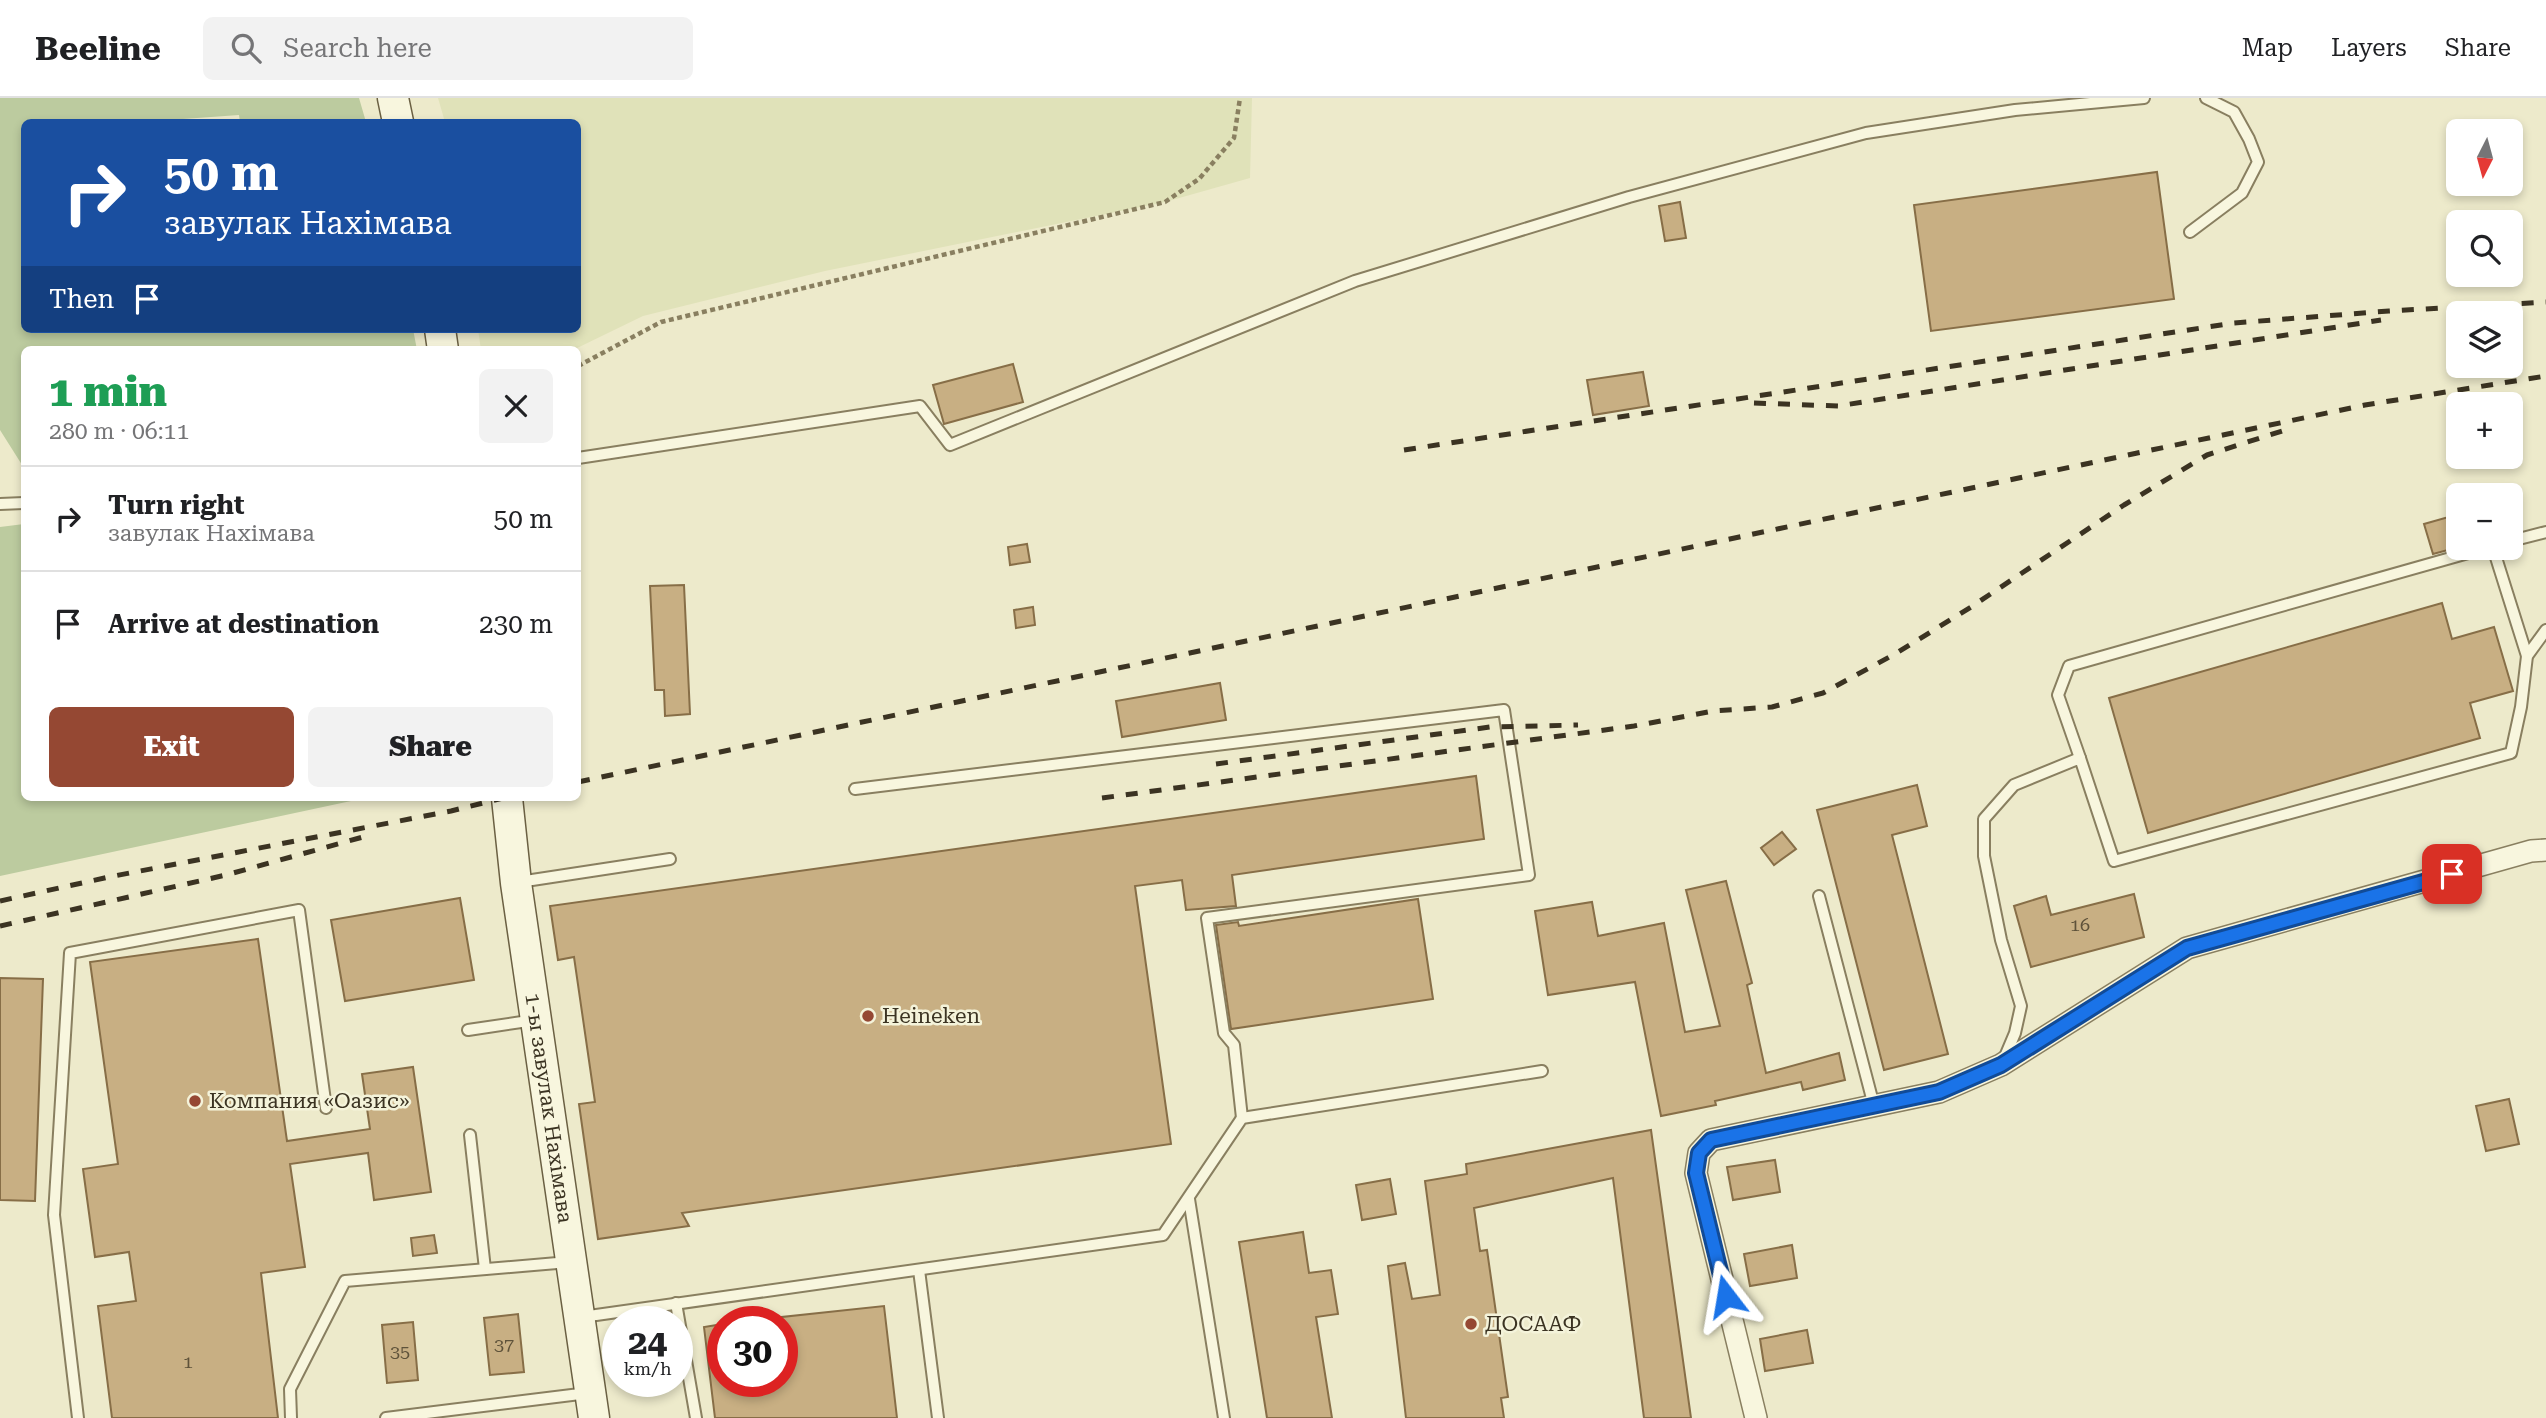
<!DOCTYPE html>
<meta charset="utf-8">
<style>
:root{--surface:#fff;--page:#f2f2f2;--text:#202124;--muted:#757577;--line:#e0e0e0;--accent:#954833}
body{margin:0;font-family:"Roboto Serif",serif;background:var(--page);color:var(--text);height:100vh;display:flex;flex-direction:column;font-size:26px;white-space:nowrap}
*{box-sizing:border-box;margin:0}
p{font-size:23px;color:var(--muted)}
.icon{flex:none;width:38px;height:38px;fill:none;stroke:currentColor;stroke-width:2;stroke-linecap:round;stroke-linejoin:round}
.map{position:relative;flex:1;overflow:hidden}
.side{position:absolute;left:21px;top:248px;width:560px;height:455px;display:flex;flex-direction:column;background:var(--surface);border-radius:10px;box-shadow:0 4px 10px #0003}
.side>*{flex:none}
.banner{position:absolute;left:21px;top:21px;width:560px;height:214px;border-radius:10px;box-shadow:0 4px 10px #0003;background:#1a4fa0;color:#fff;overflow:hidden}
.needle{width:46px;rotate:186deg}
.tools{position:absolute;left:2446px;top:21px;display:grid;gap:14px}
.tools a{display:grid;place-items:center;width:77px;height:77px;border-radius:10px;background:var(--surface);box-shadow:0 4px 10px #0003;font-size:35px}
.speed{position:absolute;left:602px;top:1208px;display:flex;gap:14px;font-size:35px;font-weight:700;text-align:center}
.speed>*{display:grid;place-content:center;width:91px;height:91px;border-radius:50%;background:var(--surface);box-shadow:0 4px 10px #0003;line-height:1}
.speed small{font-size:18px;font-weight:400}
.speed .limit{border:10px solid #d22;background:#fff;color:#111}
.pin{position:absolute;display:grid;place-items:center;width:60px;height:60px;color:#fff;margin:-30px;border-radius:14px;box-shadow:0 4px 10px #0006}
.me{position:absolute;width:77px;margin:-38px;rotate:346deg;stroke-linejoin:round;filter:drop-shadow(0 0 5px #0008)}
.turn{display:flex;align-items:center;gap:24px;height:147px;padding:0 28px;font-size:32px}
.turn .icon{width:91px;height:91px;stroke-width:2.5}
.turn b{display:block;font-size:49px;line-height:60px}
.then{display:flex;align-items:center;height:66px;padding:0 28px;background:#0003;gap:14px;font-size:26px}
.round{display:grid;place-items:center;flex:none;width:74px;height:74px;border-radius:10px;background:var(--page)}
.headline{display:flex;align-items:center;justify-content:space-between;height:119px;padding:0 28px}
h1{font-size:42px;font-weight:800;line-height:52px;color:#1e9e55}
.button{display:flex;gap:14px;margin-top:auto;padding:14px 28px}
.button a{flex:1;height:80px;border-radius:10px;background:var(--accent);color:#fff;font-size:28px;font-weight:800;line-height:80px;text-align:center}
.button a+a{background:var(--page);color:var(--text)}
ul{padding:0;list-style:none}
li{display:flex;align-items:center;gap:21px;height:105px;padding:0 28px;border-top:2px solid var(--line)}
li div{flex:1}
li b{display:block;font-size:26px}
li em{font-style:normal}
header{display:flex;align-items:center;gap:42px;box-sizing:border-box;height:98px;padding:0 35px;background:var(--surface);border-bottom:2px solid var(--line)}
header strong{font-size:33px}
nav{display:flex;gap:38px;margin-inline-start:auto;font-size:24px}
.search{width:490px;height:63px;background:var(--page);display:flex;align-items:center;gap:18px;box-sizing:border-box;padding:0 24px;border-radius:10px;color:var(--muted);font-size:26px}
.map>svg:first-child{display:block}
.farmland{fill:#e0e2b9}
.green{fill:#bccb9f}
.building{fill:#c8af83;stroke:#876e47;stroke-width:2}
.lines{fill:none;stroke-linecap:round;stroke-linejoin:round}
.lane-casing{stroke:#897f60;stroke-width:14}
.street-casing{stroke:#897f60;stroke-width:24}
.secondary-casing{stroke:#6b6043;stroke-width:33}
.path{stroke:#897f60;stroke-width:4.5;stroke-dasharray:5 3.5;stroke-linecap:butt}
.lane{stroke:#f8f6de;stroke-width:10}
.street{stroke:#f8f6de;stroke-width:21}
.secondary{stroke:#f8f6de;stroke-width:30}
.rail{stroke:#3b3322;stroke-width:5;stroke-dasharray:12 12;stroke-linecap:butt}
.route-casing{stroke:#114b97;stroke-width:18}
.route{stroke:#1a73e8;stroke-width:12}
.poi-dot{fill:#954833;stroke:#f4f3da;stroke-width:2.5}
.labels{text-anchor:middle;stroke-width:5;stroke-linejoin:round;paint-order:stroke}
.number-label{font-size:18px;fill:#5e523a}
.poi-label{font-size:21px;fill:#3b3322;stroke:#f4f3da;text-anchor:start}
.street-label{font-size:21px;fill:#3b3322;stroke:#f4f3da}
</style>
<header>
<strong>Beeline</strong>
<div class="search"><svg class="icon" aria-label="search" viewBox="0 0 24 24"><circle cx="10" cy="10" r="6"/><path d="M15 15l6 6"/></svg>Search here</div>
<nav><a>Map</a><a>Layers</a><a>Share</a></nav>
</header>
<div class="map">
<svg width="2546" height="1320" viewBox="0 0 2546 1320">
<rect width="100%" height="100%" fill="#edeacb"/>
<!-- farmland -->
<path class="farmland" d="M 438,0 L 1252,0 L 1250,80 L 1165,104 L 825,173 L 643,218 L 573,252 L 481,252 L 478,231 L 578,231 L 578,24 L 445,24 Z"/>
<!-- green -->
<g class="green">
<path d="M 0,0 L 359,0 L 366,24 L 240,24 L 239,17 L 141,24 L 24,24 L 24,231 L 413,231 L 417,252 L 24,252 L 24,370 L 0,332 Z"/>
<path d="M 24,426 L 24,700 L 365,700 L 0,778 L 0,429 Z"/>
</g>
<!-- building -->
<g class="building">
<path d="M 2157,74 L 2174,201 L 1931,233 L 1914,107 Z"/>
<path d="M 1680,104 L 1686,140 L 1665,143 L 1659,108 Z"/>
<path d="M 1013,266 L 1023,304 L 944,326 L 933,287 Z"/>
<path d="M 1643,274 L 1649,308 L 1593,317 L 1587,282 Z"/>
<path d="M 2459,416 L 2459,449 L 2433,456 L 2424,426 Z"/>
<path d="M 1027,446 L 1030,464 L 1010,467 L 1008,449 Z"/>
<path d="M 684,487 L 690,616 L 665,618 L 664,592 L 655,592 L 650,488 Z"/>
<path d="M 2442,505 L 2452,541 L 2494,529 L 2513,593 L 2470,605 L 2480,640 L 2148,735 L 2109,600 Z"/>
<path d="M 1033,509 L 1035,527 L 1016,530 L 1014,512 Z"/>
<path d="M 1220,585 L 1226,622 L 1122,639 L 1116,603 Z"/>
<path d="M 1476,678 L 1484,741 L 1232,777 L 1236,808 L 1186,812 L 1182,782 L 1135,788 L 1171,1046 L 682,1115 L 689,1128 L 598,1141 L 579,1006 L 595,1004 L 574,859 L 558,862 L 550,808 Z"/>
<path d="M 1917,687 L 1927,728 L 1892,737 L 1948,956 L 1884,972 L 1817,712 Z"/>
<path d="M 1782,734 L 1796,751 L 1774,767 L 1761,750 Z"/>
<path d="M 1726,783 L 1752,885 L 1747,887 L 1766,975 L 1839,955 L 1845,982 L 1803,992 L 1801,984 L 1715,1003 L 1716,1007 L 1661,1018 L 1635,884 L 1548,897 L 1535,813 L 1592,804 L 1598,838 L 1664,825 L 1685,934 L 1720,928 L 1686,792 Z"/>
<path d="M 2134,796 L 2144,839 L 2031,869 L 2014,808 L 2046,798 L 2051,817 Z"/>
<path d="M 460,800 L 474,882 L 345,903 L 331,822 Z"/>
<path d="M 1418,801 L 1433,901 L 1231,931 L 1216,827 L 1238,824 L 1239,828 Z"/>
<path d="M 258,841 L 287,1043 L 370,1031 L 362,976 L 413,969 L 431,1094 L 374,1102 L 368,1055 L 290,1066 L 305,1169 L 261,1175 L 278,1320 L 112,1320 L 98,1208 L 136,1203 L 129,1154 L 95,1159 L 83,1071 L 118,1066 L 90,864 Z"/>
<path d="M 0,880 L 43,881 L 35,1103 L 0,1102 Z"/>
<path d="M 2509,1001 L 2519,1046 L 2486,1053 L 2476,1008 Z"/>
<path d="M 1651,1032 L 1691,1320 L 1644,1320 L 1613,1080 L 1474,1110 L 1480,1153 L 1487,1152 L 1508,1299 L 1501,1300 L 1504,1320 L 1406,1320 L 1388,1168 L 1405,1165 L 1412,1201 L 1440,1197 L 1425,1083 L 1467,1076 L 1466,1066 Z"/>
<path d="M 1775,1062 L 1780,1094 L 1733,1102 L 1727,1069 Z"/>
<path d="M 1390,1081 L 1396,1116 L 1362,1122 L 1356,1087 Z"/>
<path d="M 1303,1134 L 1309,1175 L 1331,1172 L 1338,1216 L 1316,1219 L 1332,1320 L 1267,1320 L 1239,1144 Z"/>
<path d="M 434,1137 L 437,1155 L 413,1158 L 411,1140 Z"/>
<path d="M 1792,1147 L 1797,1180 L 1750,1188 L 1744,1156 Z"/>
<path d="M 884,1208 L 897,1320 L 715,1320 L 704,1229 L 723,1226 L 723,1283 L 782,1283 L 782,1219 Z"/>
<path d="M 518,1216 L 524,1274 L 490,1277 L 484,1220 Z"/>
<path d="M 413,1224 L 418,1282 L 387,1285 L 382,1227 Z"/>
<path d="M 1807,1232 L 1813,1265 L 1765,1273 L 1760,1241 Z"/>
</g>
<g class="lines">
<!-- lane casing -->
<g class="lane-casing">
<g id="lane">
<path d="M 2190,134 L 2242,95 L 2258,64 L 2249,41 L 2234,14 L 2206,0"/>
<path d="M 578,360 L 920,308 L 950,347 L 1355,183 L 1629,99 L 1866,35 L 2015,12 L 2144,0"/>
<path d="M 0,406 L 24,405"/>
<path d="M 2511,443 L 2546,434"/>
<path d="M 2493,450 L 2527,558"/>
<path d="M 2080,660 L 2058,597 L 2069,568 L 2486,450"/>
<path d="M 855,691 L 1504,612 L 1529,777 L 1207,820 L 1224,935 L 1234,947 L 1242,1020"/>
<path d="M 519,784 L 670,761"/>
<path d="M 1819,798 L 1874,1008"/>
<path d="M 468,932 L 535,922"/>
<path d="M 2004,961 L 2015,935 L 2021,908 L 2001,842 L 1984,758 L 1984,721 L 2014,687 L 2080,660 L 2114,763 L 2511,655 L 2521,609 L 2527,558 L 2546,532"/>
<path d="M 470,1037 L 485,1171"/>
<path d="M 1189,1101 L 1224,1320"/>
<path d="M 919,1172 L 938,1320"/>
<path d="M 676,1205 L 696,1320"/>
<path d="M 582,1219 L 1163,1137 L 1242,1020 L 1542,973"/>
<path d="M 78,1320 L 54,1117 L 70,855 L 299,812 L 326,1010"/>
<path d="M 291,1320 L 290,1291 L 345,1183 L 569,1164"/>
<path d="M 386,1320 L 588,1295"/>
</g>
</g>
<!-- street casing -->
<g class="street-casing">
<path id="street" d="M 1756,1320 L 1696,1075 L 1699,1055 L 1711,1042 L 1939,994 L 2001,967 L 2187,850 L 2531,753 L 2546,752"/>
</g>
<!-- secondary casing -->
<g class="secondary-casing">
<g id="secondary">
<path d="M 393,0 L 398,24"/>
<path d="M 440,231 L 443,252"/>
<path id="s1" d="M 507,700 L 516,785 L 594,1320"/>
</g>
</g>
<!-- path -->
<path class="path" d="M 578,268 L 661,224 L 1165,104 L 1199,81 L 1234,40 L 1240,0"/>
<!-- lane -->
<use href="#lane" class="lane"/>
<!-- street -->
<use href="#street" class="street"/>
<!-- secondary -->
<use href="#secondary" class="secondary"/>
<!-- rail -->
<g class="rail">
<path d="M 1754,305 L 1838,308 L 2381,222"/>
<path d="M 1404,352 L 2234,225 L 2389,213 L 2546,204"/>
<path d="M 1216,666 L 1490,629 L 1578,627"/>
<path d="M 578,684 L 2365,307 L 2546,278"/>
<path d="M 1102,700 L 1634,628 L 1713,613 L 1772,609 L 1823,595 L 1895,556 L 1971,509 L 2124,407 L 2207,357 L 2282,333"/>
<path d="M 0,803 L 109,779 L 451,713 L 503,700"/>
<path d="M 0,828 L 226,777 L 363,739"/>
</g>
</g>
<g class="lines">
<!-- route casing -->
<g class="route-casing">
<path id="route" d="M 1726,1198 L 1696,1075 L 1699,1055 L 1711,1042 L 1939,994 L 2001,967 L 2187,850 L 2452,776"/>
</g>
<!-- route -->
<use href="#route" class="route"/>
</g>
<!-- markers -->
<g class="poi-dot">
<circle cx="868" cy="918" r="7"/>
<circle cx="195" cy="1003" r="7"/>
<circle cx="1471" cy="1226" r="7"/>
</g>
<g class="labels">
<!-- number labels -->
<g class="number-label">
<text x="2080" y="833">16</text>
<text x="504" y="1253">37</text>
<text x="400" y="1260">35</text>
<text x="188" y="1270">1</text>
</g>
<!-- poi labels -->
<g class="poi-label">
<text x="882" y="925">Heineken</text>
<text x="209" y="1010">Компания «Оазис»</text>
<text x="1485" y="1233">ДОСААФ</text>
</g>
<!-- street labels -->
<g class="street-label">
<text dy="7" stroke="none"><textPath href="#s1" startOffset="313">1-ы завулак Нахімава</textPath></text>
</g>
</g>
</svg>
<div class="tools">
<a><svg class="needle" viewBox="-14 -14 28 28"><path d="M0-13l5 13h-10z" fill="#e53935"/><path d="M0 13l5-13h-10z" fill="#757577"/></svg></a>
<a><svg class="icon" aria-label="search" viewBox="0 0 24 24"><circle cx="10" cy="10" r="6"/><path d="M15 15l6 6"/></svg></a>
<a><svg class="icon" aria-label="layers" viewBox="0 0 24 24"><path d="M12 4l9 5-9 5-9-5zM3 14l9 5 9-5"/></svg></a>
<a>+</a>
<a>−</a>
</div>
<div class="speed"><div>24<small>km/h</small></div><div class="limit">30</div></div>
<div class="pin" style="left:2452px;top:776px;background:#d93025"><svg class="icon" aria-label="arrive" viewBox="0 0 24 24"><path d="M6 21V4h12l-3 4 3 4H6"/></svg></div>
<svg class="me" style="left:1726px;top:1198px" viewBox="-20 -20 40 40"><path d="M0-17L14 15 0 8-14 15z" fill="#1a73e8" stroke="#fff" stroke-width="4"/></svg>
<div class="banner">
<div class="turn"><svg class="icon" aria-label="right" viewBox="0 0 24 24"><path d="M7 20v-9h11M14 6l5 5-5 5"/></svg><div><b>50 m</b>завулак Нахімава</div></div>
<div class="then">Then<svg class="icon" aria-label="arrive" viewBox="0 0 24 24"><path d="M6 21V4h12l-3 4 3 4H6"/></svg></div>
</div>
<section class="side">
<div class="headline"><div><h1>1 min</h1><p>280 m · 06:11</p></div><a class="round"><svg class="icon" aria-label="close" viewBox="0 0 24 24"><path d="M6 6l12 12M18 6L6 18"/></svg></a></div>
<ul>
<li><svg class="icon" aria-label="right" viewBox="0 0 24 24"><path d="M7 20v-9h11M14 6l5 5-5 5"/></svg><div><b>Turn right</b><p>завулак Нахімава</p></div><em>50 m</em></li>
<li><svg class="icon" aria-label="arrive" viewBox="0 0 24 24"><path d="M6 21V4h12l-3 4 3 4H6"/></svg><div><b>Arrive at destination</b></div><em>230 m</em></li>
</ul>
<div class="button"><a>Exit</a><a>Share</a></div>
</section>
</div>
